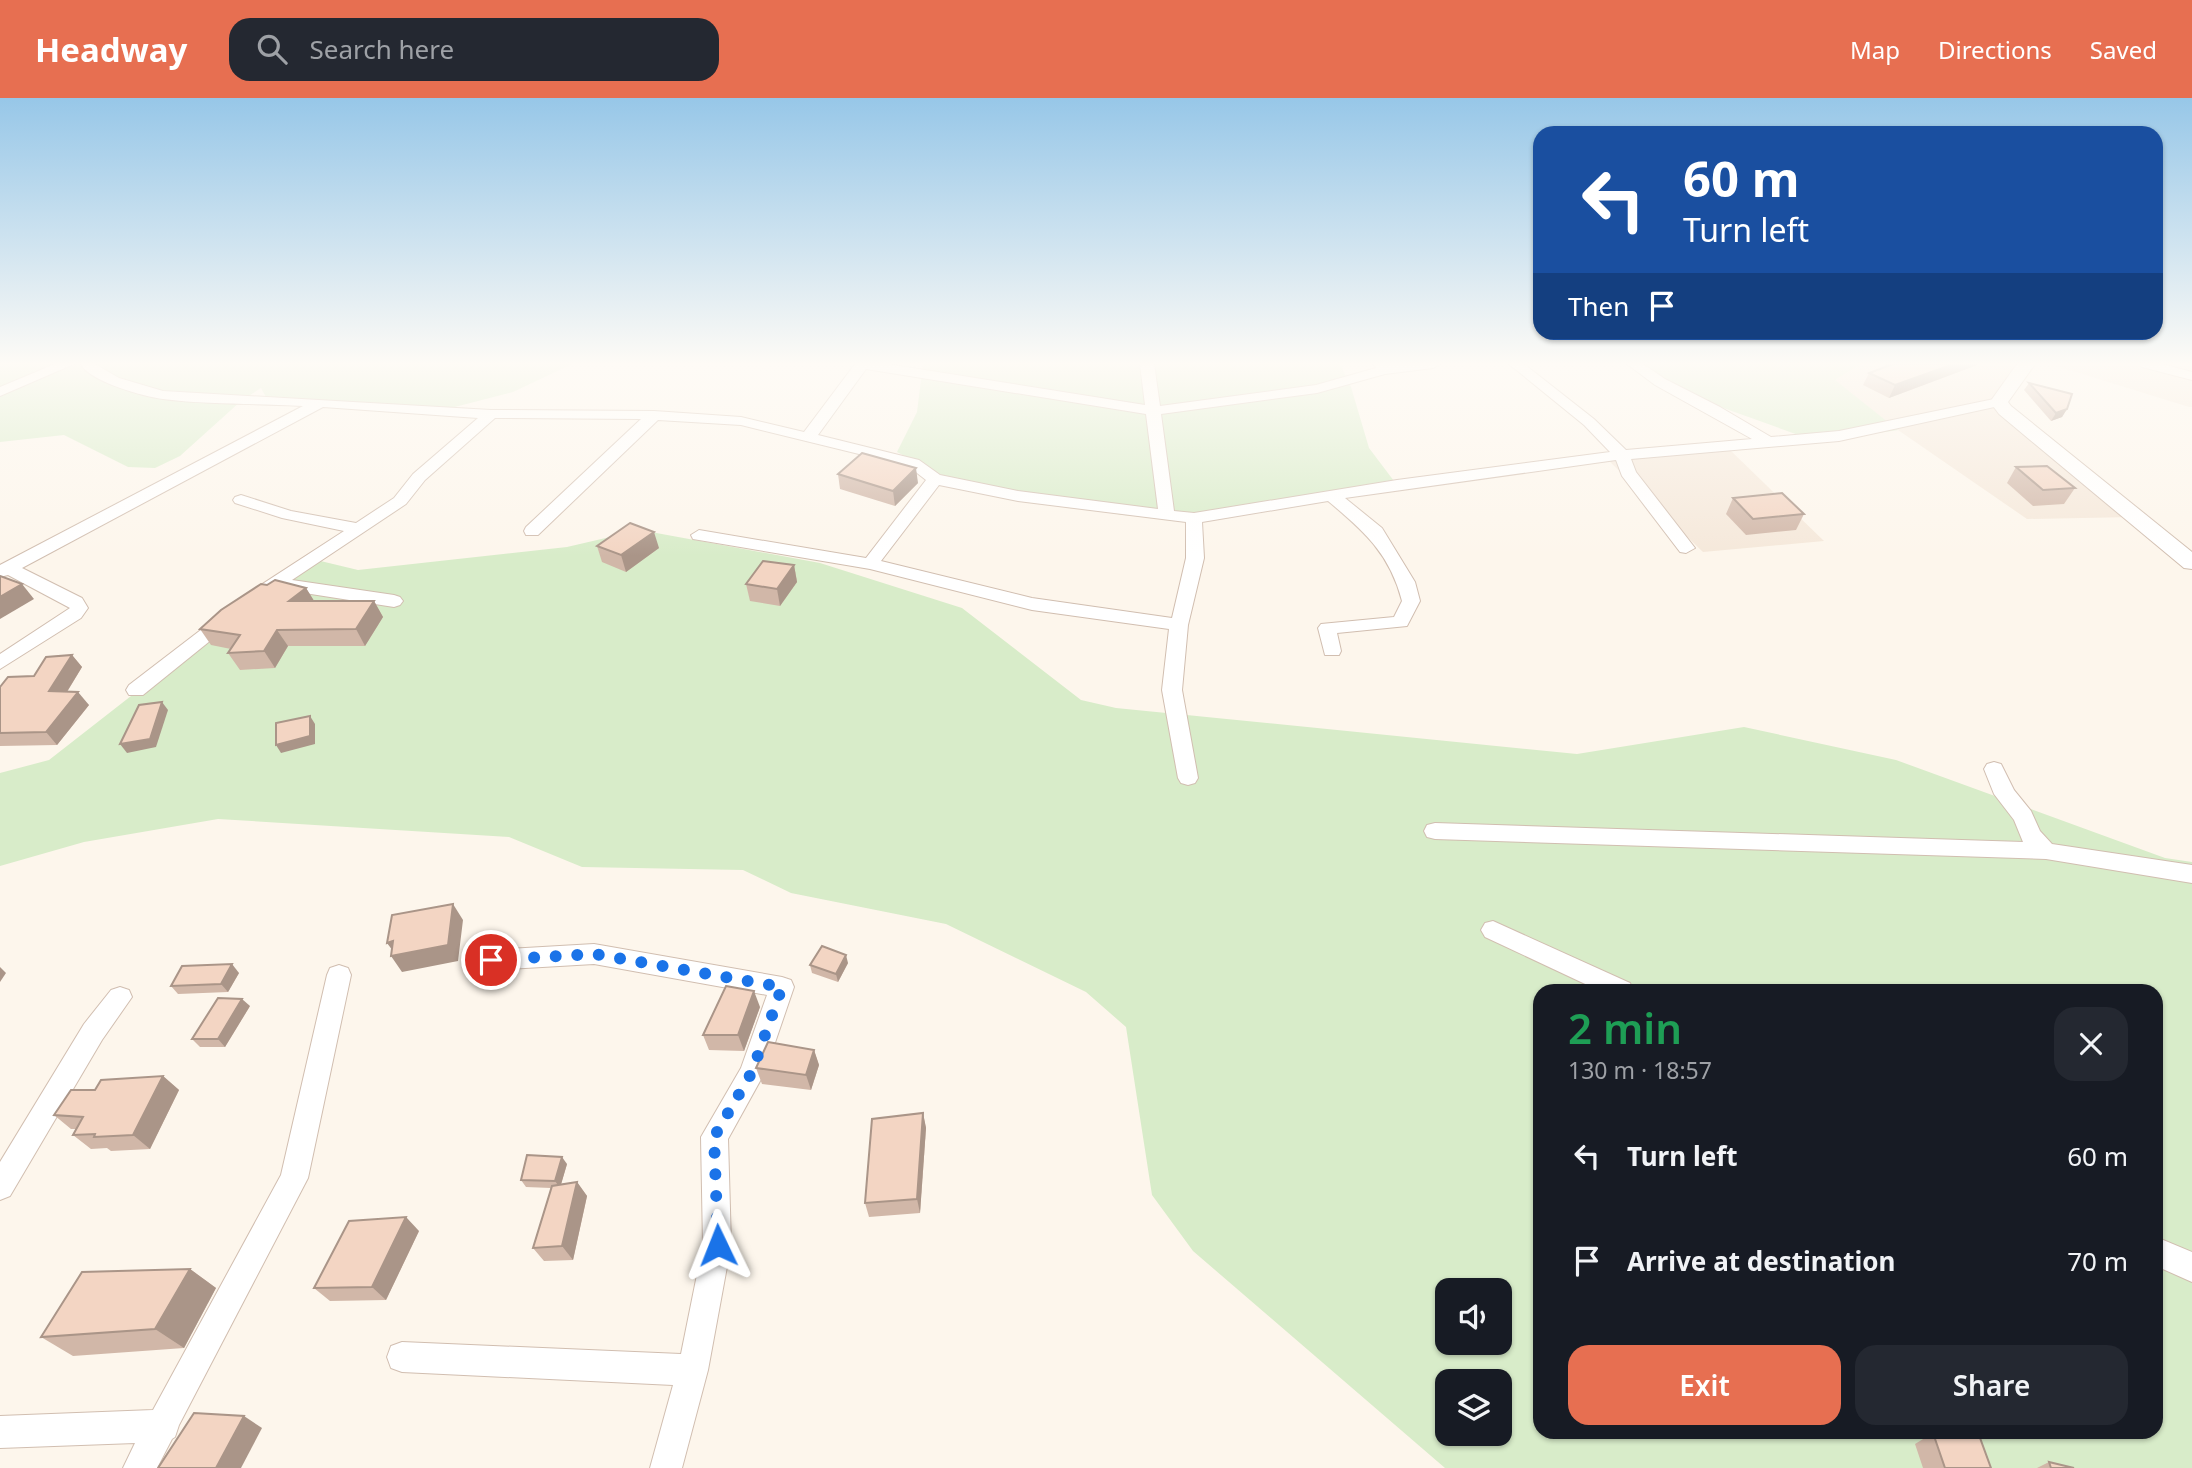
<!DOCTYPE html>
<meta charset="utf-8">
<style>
:root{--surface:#171b24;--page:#242831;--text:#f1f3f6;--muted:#9ea1a6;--accent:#e76f51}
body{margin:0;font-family:"Noto Sans",sans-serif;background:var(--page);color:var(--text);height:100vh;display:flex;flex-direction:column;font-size:26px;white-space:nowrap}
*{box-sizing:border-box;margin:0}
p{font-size:23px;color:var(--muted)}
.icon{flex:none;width:38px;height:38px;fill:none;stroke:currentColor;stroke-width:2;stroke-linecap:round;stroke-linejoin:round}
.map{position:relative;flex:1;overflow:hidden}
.drawer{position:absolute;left:1533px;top:886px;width:630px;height:455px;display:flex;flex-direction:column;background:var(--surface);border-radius:21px;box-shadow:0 2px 5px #0004}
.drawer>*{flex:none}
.banner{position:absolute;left:1533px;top:28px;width:630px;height:214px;border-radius:21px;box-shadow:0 2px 5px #0004;background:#1a4fa0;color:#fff;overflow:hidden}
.buttons{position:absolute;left:1435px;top:1180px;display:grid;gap:14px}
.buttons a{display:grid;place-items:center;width:77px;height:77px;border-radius:14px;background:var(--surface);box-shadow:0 2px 5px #0004;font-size:35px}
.pin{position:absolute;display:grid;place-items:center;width:60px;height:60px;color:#fff;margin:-30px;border:4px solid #fff;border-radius:50%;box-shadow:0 2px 7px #0007}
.me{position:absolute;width:77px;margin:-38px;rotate:358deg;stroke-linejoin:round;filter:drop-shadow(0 0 5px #0008)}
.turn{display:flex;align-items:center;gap:24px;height:147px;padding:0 35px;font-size:32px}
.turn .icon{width:91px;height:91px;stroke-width:2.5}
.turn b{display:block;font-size:49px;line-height:60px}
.then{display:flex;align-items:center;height:66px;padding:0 35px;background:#0003;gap:14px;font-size:26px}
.round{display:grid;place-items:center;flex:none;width:74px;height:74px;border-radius:21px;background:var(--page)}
.head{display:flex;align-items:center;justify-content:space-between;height:119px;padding:0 35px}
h1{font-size:42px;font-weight:600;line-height:52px;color:#1e9e55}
.primary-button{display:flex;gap:14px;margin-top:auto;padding:14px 35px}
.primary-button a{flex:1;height:80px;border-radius:21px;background:var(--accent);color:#fff;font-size:28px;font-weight:600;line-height:80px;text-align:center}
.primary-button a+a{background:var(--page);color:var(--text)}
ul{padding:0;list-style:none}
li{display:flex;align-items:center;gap:21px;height:105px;padding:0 35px}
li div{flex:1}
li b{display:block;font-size:26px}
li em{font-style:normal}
header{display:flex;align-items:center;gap:42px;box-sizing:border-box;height:98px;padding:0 35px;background:var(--accent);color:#fff}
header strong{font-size:33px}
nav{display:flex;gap:38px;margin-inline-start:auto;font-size:24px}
.search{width:490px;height:63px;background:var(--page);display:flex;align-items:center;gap:18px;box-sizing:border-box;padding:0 24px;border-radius:21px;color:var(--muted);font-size:26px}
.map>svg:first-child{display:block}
.residential{fill:#f5e8da}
.green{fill:#d8ecc9;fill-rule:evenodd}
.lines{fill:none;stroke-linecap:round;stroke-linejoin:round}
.minor-casing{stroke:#d1beb0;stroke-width:2}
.tertiary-casing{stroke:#d1beb0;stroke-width:2}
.minor{fill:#fff;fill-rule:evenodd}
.tertiary{fill:#fff;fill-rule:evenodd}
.wall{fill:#d1b7a8}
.shaded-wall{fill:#aa9588}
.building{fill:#f3d5c3;stroke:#aa9588;stroke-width:2}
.route{stroke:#1a73e8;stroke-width:12;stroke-dasharray:0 21.6}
</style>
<header>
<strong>Headway</strong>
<div class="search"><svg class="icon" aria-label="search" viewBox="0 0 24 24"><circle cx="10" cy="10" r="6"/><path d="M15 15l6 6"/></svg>Search here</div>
<nav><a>Map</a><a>Directions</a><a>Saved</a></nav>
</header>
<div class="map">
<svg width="2192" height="1370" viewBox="0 0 2192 1370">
<rect width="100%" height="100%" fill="#fdf6ec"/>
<!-- residential -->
<g class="residential">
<path d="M 1861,266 L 2030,266 L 2006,306 L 2134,419 L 2027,421 L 1898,332 L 1834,282 Z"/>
<path d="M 2050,266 L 2192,266 L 2192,309 L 2189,309 Z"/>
<path d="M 1728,350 L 1824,443 L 1703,454 L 1609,363 Z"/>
</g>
<!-- green -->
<g class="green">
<path d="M 0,266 L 572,266 L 513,294 L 447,311 L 267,301 L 261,290 L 241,303 L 180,358 L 155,370 L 128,369 L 64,337 L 0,344 Z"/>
<path d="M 923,266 L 1340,266 L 1351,289 L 1369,350 L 1397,387 L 1184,422 L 1123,417 L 1033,401 L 939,376 L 897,354 L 917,314 Z"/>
<path d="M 1625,266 L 1861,266 L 1835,282 L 1898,332 L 1818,344 L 1715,307 Z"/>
<path d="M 640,432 L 820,465 L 962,510 L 1081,602 L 1116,610 L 1577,656 L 1744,629 L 1896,662 L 2165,760 L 2192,764 L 2192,1370 L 1445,1370 L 1193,1153 L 1152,1097 L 1126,929 L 1086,894 L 946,826 L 791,795 L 743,772 L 582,769 L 509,739 L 218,721 L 84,744 L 0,768 L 0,675 L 49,662 L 308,460 L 358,472 L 567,449 ZM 1540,892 L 2156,892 L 2156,1334 L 1540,1334 ZM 1447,1192 L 1500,1192 L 1500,1244 L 1447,1244 ZM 1447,1283 L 1500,1283 L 1500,1335 L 1447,1335 Z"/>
</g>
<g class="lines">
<!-- minor casing -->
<g class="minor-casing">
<g id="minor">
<path d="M 55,266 L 74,266 L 0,298 L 0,289 Z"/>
<path d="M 81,266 L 95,266 L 119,280 L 163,293 L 491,312 L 654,313 L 741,319 L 804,334 L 855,266 L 887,266 L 1145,307 L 1140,266 L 1154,266 L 1160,308 L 1316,287 L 1376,270 L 1373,266 L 1440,266 L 1433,270 L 1385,276 L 1317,295 L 1161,316 L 1174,413 L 1194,415 L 1397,382 L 1610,354 L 1584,327 L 1509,266 L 1524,266 L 1594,321 L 1626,352 L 1752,341 L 1655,287 L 1627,266 L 1643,266 L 1665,281 L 1720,309 L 1771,339 L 1839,333 L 1999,300 L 2006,304 L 1999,308 L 1839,343 L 1631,361 L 1636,374 L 1695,450 L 1686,455 L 1680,454 L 1622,378 L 1616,362 L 1345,400 L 1382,430 L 1415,484 L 1420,503 L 1407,528 L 1337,535 L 1341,553 L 1339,557 L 1325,557 L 1318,530 L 1321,526 L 1394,519 L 1402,503 C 1390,456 1364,433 1328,403 L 1202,424 L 1204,460 L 1188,527 L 1182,592 L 1198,680 L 1195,685 L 1188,687 L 1181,685 L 1178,680 L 1162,592 L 1169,531 L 1032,512 L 870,471 L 693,441 L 691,437 L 699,432 L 866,460 L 926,382 L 908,368 L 741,327 L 658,322 L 538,437 L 526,437 L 524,433 L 526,429 L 641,321 L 495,320 L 425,382 L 406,406 L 292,482 L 394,497 L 400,499 L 403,503 L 400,507 L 394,509 L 279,491 L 262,502 L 250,502 L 247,498 L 250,494 L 344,433 L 282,420 L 235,405 L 233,402 L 235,399 L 241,397 L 291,413 L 356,425 L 394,400 L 413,376 L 478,320 L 323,309 L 22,470 L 82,500 L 88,510 L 81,520 L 0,571 L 0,556 L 70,510 L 8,477 L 0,479 L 0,467 L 303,308 C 257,305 209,307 163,301 C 145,299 88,283 81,266 ZM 866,271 L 1146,316 L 1158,411 L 1018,393 L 940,377 L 919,362 L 818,337 ZM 939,387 L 1018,403 L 1186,424 L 1186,460 L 1172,520 L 1032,500 L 881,463 Z"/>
<path d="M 2140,266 L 2162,266 L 2192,274 L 2192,282 L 2142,269 Z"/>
<path d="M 225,516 L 234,522 L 231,526 L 143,597 L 129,597 L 126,592 L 129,587 L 219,518 Z"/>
<path d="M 1994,664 L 2001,666 L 2014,692 L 2031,713 L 2040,733 L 2052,746 L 2192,767 L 2192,785 L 2046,761 L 1435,741 L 1427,739 L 1424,733 L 1427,727 L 1435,725 L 2023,744 L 2014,722 L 1994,696 L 1984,671 L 1987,666 Z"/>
<path d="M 1493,823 L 1630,885 L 1633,892 L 1598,892 L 1485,839 L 1481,832 L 1485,825 Z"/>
<path d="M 594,846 L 782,879 L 791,882 L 794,889 L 765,974 L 728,1041 L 731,1147 L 708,1272 L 682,1370 L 650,1370 L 673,1287 L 402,1274 L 391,1270 L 387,1259 L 391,1248 L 402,1244 L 681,1256 L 703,1147 L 701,1039 L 741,970 L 767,897 L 594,866 L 491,872 L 483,869 L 479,862 L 483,855 L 491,852 Z"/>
<path d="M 339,867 L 348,870 L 351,877 L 308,1080 L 179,1327 L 175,1339 L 172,1341 L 157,1370 L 123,1370 L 135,1345 L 0,1350 L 0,1318 L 153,1312 L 281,1077 L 327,877 L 330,870 Z"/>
<path d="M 120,889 L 129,892 L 132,899 L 102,942 L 10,1098 L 0,1102 L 0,1064 L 84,926 L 111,892 Z"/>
<path d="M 2156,1139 L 2192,1154 L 2192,1184 L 2156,1168 Z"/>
</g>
</g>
<!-- tertiary casing -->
<g class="tertiary-casing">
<path id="tertiary" d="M 2017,266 L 2035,266 L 2008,304 L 2011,308 L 2192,454 L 2192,471 L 2184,470 L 1999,316 L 1990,304 Z"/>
</g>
<!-- minor -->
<use href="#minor" class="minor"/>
<!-- tertiary -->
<use href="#tertiary" class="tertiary"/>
</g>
<!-- wall -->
<g class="wall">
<path d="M 1886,266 L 1978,266 L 1977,267 L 1889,300 L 1863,287 L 1869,275 L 1885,269 Z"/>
<path d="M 2029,285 L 2067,311 L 2062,319 L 2051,323 L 2024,292 Z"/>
<path d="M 2016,369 L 2075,390 L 2064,406 L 2033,408 L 2007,385 Z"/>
<path d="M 838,376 L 918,385 L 895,408 L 840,391 Z"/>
<path d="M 1733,400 L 1804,416 L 1796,432 L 1746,437 L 1726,416 Z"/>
<path d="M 597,448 L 659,450 L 626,474 L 602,464 Z"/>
<path d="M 794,467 L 797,484 L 780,508 L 750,503 L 746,486 Z"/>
<path d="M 267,487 L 306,490 L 314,503 L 374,503 L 383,519 L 365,548 L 288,548 L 275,570 L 240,572 L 228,555 L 231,551 L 211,547 L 200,531 Z"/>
<path d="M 72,557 L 82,569 L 67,594 L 89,607 L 57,647 L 0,648 L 0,589 L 34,578 Z"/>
<path d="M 848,865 L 838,884 L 812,875 L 810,867 Z"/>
<path d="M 239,875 L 228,894 L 178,896 L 171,888 Z"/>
<path d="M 250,908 L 225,949 L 200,949 L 192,941 Z"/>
<path d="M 760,909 L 744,953 L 709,952 L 703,937 Z"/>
<path d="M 814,952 L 819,967 L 811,992 L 762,986 L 756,970 Z"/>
<path d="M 163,978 L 179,992 L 150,1051 L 111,1053 L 107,1050 L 91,1051 L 73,1037 L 76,1031 L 71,1031 L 54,1017 L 95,992 Z"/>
<path d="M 923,1015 L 926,1030 L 920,1115 L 869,1119 L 865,1105 Z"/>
<path d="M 567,1066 L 561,1086 L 577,1084 L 587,1098 L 573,1162 L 544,1163 L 533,1150 L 551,1090 L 526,1089 L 521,1082 Z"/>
<path d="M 419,1133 L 386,1202 L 330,1203 L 314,1190 Z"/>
<path d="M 190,1171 L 216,1190 L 184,1250 L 73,1258 L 41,1239 Z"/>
<path d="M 1933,1335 L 1991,1370 L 1923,1370 L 1915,1346 Z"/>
<path d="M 2049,1364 L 2074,1370 L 2037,1370 Z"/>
</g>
<!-- shaded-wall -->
<g class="shaded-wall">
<path d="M 1954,266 L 1978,266 L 1977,267 L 1889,300 L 1895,287 Z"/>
<path d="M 2067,311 L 2062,319 L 2051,323 L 2056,315 Z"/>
<path d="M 916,370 L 918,385 L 895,408 L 893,393 Z"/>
<path d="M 654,434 L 659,450 L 626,474 L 621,457 Z"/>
<path d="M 794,467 L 797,484 L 780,508 L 777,491 Z"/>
<path d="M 22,486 L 34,501 L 0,521 L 0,499 Z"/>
<path d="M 306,490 L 316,506 L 289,503 Z"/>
<path d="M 374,503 L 383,519 L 365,548 L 356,531 Z"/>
<path d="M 277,532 L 288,548 L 275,570 L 264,553 Z"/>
<path d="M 72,557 L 82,569 L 60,605 L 49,593 Z"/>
<path d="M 78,594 L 89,607 L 57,647 L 46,634 Z"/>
<path d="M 162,604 L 168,612 L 156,649 L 127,655 L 120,646 Z"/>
<path d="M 310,618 L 315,626 L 315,646 L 281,655 L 276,647 Z"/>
<path d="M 453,806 L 463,822 L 458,863 L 402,874 L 391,858 L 396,857 L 387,845 Z"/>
<path d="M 846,857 L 848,865 L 838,884 L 836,876 Z"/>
<path d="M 232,866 L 239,875 L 228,894 L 221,886 Z"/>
<path d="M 0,869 L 6,875 L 0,884 Z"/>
<path d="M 754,893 L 760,909 L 744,953 L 738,937 Z"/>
<path d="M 242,901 L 250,908 L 225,949 L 218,941 Z"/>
<path d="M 814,952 L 819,967 L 811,992 L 806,977 Z"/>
<path d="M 163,978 L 179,992 L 150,1051 L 133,1037 Z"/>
<path d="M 923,1015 L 926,1030 L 920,1115 L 917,1101 Z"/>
<path d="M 562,1059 L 567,1066 L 560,1090 L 555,1083 Z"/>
<path d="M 577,1084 L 587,1098 L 573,1162 L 562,1148 Z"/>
<path d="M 406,1119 L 419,1133 L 386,1202 L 372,1189 Z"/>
<path d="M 190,1171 L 216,1190 L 184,1250 L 155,1231 Z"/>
<path d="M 244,1318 L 262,1330 L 241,1370 L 216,1370 Z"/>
</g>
<!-- building -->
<g class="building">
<path d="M 1893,266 L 1954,266 L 1895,287 L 1869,275 Z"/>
<path d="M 2029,285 L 2072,296 L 2067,311 L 2056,315 Z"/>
<path d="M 862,355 L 916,370 L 893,393 L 838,376 Z"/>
<path d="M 2047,368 L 2075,390 L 2043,392 L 2016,369 Z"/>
<path d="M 1782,395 L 1804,416 L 1753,421 L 1733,400 Z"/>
<path d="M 630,425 L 654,434 L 621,457 L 597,448 Z"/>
<path d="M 763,463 L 794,467 L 777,491 L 746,486 Z"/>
<path d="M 0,478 L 22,486 L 0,499 Z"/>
<path d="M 275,482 L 306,490 L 289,503 L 374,503 L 356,531 L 277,532 L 264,553 L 228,555 L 240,537 L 200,531 L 221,512 L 261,486 L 267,487 Z"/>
<path d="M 72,557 L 49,593 L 78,594 L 46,634 L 0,635 L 0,589 L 8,579 L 34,578 L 46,559 Z"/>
<path d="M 162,604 L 150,641 L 120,646 L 139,607 Z"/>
<path d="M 310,618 L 310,638 L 276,647 L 276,625 Z"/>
<path d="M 453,806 L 448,847 L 391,858 L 393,843 L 387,845 L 392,817 Z"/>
<path d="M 822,848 L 846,857 L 836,876 L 810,867 Z"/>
<path d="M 232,866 L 221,886 L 171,888 L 182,868 Z"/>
<path d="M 726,888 L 754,893 L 738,937 L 703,937 Z"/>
<path d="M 218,900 L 242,901 L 218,941 L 192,941 Z"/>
<path d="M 768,944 L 814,952 L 806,977 L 756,970 Z"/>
<path d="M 163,978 L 133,1037 L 94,1039 L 95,1036 L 73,1037 L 83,1019 L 54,1017 L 71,992 L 95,992 L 101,982 Z"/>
<path d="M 923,1015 L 917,1101 L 865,1105 L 872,1021 Z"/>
<path d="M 527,1057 L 562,1059 L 555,1083 L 521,1082 Z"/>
<path d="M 577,1084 L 562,1148 L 533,1150 L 552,1088 Z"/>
<path d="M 406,1119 L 372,1189 L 314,1190 L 349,1123 Z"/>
<path d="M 190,1171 L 155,1231 L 41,1239 L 82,1174 Z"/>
<path d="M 194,1315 L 244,1318 L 216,1370 L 158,1370 Z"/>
<path d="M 1933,1335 L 1980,1340 L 1991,1370 L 1945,1370 Z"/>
<path d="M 2049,1364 L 2074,1370 L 2051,1370 Z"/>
</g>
<!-- sky -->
<linearGradient id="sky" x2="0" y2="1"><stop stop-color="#97c7e8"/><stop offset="0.58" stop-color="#fefbf6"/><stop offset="1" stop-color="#fefbf6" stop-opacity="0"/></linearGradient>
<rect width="2192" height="458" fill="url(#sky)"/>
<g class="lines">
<!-- route -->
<path class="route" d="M 491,862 L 594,856 L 782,889 L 752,974 L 714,1039 L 718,1147"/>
</g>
</svg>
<div class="buttons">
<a><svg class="icon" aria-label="sound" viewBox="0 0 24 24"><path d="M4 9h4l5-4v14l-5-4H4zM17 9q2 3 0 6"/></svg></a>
<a><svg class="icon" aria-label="layers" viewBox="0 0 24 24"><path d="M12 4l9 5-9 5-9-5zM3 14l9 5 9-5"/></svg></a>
</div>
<div class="pin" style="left:491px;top:862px;background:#d93025"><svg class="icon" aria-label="arrive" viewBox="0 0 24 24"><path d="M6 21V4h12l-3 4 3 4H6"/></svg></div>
<svg class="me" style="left:718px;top:1147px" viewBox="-20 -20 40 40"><path d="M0-17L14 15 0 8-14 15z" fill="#1a73e8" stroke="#fff" stroke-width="4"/></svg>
<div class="banner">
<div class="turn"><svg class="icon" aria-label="left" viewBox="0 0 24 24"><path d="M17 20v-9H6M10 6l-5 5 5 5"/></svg><div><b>60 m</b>Turn left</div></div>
<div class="then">Then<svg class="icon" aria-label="arrive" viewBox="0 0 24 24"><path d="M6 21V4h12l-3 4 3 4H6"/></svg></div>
</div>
<section class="drawer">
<div class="head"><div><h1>2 min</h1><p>130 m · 18:57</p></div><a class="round"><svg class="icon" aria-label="close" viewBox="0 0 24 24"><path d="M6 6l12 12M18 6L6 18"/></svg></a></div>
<ul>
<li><svg class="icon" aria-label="left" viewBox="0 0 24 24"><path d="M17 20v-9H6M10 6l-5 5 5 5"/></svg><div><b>Turn left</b></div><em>60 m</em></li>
<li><svg class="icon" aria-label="arrive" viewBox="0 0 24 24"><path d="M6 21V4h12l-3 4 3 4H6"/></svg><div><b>Arrive at destination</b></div><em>70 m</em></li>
</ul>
<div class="primary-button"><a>Exit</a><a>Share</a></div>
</section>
</div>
